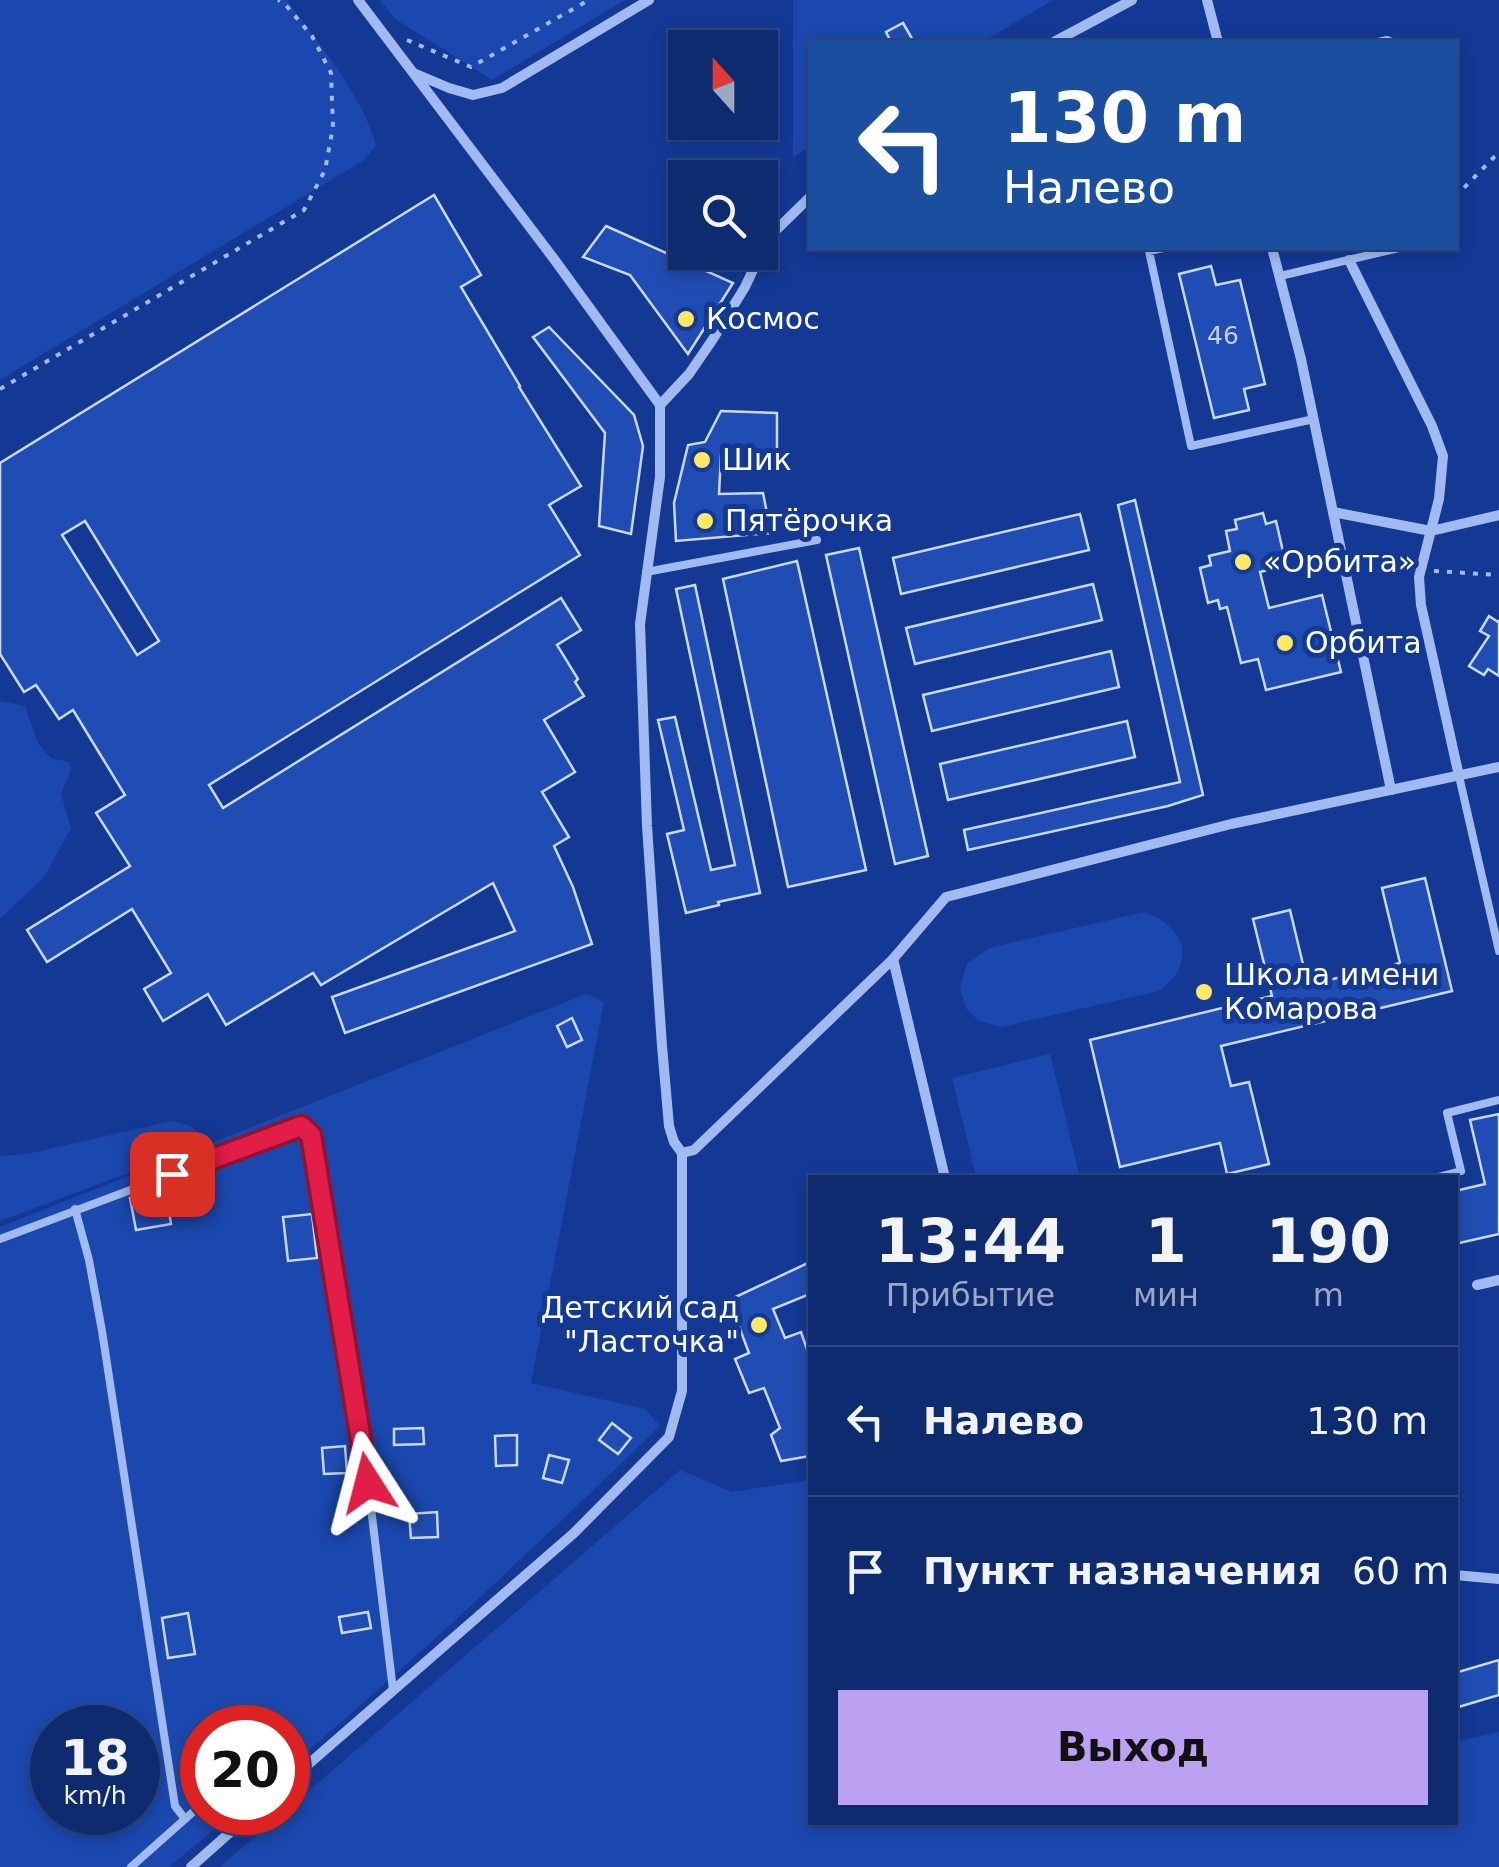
<!DOCTYPE html>
<html lang="ru">
<meta charset="utf-8">
<style>
:root{--surface:#0e2b6f;--page:#1c3777;--text:#f1f3f6;--muted:#9ba7c3;--line:#2e4782;--accent:#bca0f2}
body{margin:0;font-family:"DejaVu Sans",sans-serif;background:var(--page);color:var(--text);height:100vh;display:flex;flex-direction:column;font-size:38px;white-space:nowrap}
*{box-sizing:border-box;margin:0}
p{font-size:32px;color:var(--muted)}
.icon{flex:none;width:55px;height:55px;fill:none;stroke:currentColor;stroke-width:2;stroke-linecap:round;stroke-linejoin:round}
.map{position:relative;flex:1;overflow:hidden}
.details{position:absolute;left:808px;top:1175px;width:650px;height:650px;display:flex;flex-direction:column;background:var(--surface);border-radius:0px;box-shadow:0 5px 15px #0003,0 0 0 2px var(--line)}
.details>*{flex:none}
.guide{position:absolute;left:808px;top:40px;width:650px;height:210px;border-radius:0px;box-shadow:0 5px 15px #0003,0 0 0 2px var(--line);background:#1a4fa0;color:#fff;overflow:hidden}
.needle{width:65px;rotate:339deg}
.fabs{position:absolute;left:668px;top:30px;display:grid;gap:20px}
.fabs a{display:grid;place-items:center;width:110px;height:110px;border-radius:0px;background:var(--surface);box-shadow:0 5px 15px #0003,0 0 0 2px var(--line);font-size:50px}
.speed{position:absolute;left:30px;top:1705px;display:flex;gap:20px;font-size:50px;font-weight:700;text-align:center}
.speed>*{display:grid;place-content:center;width:130px;height:130px;border-radius:50%;background:var(--surface);box-shadow:0 5px 15px #0003,0 0 0 2px var(--line);line-height:1}
.speed small{font-size:25px;font-weight:400}
.speed .limit{border:15px solid #d22;background:#fff;color:#111}
.pin{position:absolute;display:grid;place-items:center;width:85px;height:85px;color:#fff;margin:-42px;border-radius:20px;box-shadow:0 5px 15px #0006}
.me{position:absolute;width:110px;margin:-55px;rotate:351deg;stroke-linejoin:round;filter:drop-shadow(0 0 8px #0008)}
.turn{display:flex;align-items:center;gap:35px;height:210px;padding:0 30px;font-size:45px}
.turn .icon{width:130px;height:130px;stroke-width:2.5}
.turn b{display:block;font-size:70px;line-height:85px}
.eta{display:flex;justify-content:space-evenly;align-items:center;height:170px;text-align:center}
.eta b{font-size:60px;font-weight:700;line-height:70px}
.primary-button{display:flex;gap:20px;margin-top:auto;padding:20px 30px}
.primary-button a{flex:1;height:115px;border-radius:0px;background:var(--accent);color:#111;font-size:40px;font-weight:700;line-height:115px;text-align:center}
ul{padding:0;list-style:none}
li{display:flex;align-items:center;gap:30px;height:150px;padding:0 30px;border-top:2px solid var(--line)}
li div{flex:1}
li b{display:block;font-size:38px}
li em{font-style:normal}
.map>svg:first-child{display:block}
.green{fill:#1a48ae;fill-rule:evenodd}
.building{fill:#204db3;stroke:#c9d9fd;stroke-width:2.5;fill-rule:evenodd}
.lines{fill:none;stroke-linecap:round;stroke-linejoin:round}
.path{stroke:#a1bbf2;stroke-width:4;stroke-dasharray:5 8;stroke-linecap:butt}
.lane{stroke:#a1bbf2;stroke-width:8}
.street{stroke:#a1bbf2;stroke-width:10}
.route-casing{stroke:#92132f;stroke-width:25}
.route{stroke:#e11d48;stroke-width:18}
.poi-dot{fill:#ffe863;stroke:#133994;stroke-width:4}
.labels{text-anchor:middle;stroke-width:10;stroke-linejoin:round;paint-order:stroke}
.number-label{font-size:25px;fill:#c7d2ec}
.poi-label{font-size:30px;fill:#fff;stroke:#133994;text-anchor:start}
</style>
<div class="map">
<svg width="1499" height="1867" viewBox="0 0 1499 1867">
<rect width="100%" height="100%" fill="#133994"/>
<!-- green -->
<g class="green">
<path d="M 0,0 L 287,0 C 318,43 362,94 376,145 L 364,160 L 0,380 Z"/>
<path d="M 380,0 L 625,0 L 492,80 L 395,19 Z"/>
<path d="M 793,0 L 1053,0 L 982,42 L 810,42 L 810,147 L 793,157 Z"/>
<path d="M 0,701 L 25,706 L 38,743 L 51,758 L 69,762 L 71,770 L 61,794 L 71,828 L 44,877 L 0,919 Z"/>
<path d="M 1144,912 C 1171,922 1194,942 1176,974 C 1173,980 1165,986 1159,991 L 1001,1027 L 979,1021 L 966,1008 L 960,987 L 967,964 L 989,948 Z"/>
<path d="M 586,994 L 604,1002 L 531,1383 L 645,1409 L 660,1426 C 539,1543 417,1659 288,1768 L 288,1728 L 202,1728 L 202,1812 L 234,1813 L 169,1867 L 0,1867 L 0,1227 ZM 52,1728 L 138,1728 L 138,1812 L 52,1812 Z"/>
<path d="M 1050,1054 L 1080,1177 L 976,1177 L 952,1078 Z"/>
<path d="M 172,1121 L 191,1126 L 200,1136 L 193,1149 L 0,1221 L 0,1156 L 27,1154 Z"/>
<path d="M 680,1470 L 732,1492 L 810,1480 L 810,1822 L 1455,1822 L 1455,1742 L 1499,1732 L 1499,1867 L 219,1867 L 284,1813 L 288,1812 L 288,1809 Z"/>
</g>
<!-- building -->
<g class="building">
<path d="M 903,23 L 914,42 L 891,42 L 886,32 Z"/>
<path d="M 434,195 L 481,275 L 461,287 L 520,386 L 519,387 L 581,486 L 549,505 L 580,555 L 209,785 L 223,808 L 561,598 L 581,630 L 557,645 L 578,679 L 575,682 L 584,696 L 544,720 L 575,772 L 542,792 L 569,837 L 554,846 L 573,887 L 592,944 L 345,1033 L 332,997 L 515,931 L 493,883 L 321,985 L 313,973 L 226,1025 L 208,994 L 163,1021 L 144,989 L 171,973 L 132,909 L 47,962 L 27,930 L 130,866 L 96,813 L 125,795 L 95,746 L 73,710 L 59,719 L 36,685 L 24,692 L 0,654 L 0,463 ZM 85,521 L 159,641 L 137,655 L 62,535 Z"/>
<path d="M 606,226 L 733,283 L 688,354 L 630,275 L 583,257 Z"/>
<path d="M 1211,266 L 1216,285 L 1240,280 L 1265,384 L 1244,389 L 1249,410 L 1214,418 L 1179,274 Z"/>
<path d="M 549,327 L 634,415 L 643,446 L 631,534 L 599,526 L 605,433 L 533,337 Z"/>
<path d="M 721,411 L 777,413 L 777,454 L 721,455 L 719,494 L 763,493 L 771,533 L 676,541 L 674,503 L 688,445 L 705,442 Z"/>
<path d="M 1135,500 L 1203,795 L 1168,806 L 968,850 L 964,830 L 1180,782 L 1118,505 Z"/>
<path d="M 1263,513 L 1266,524 L 1276,521 L 1284,556 L 1274,559 L 1276,568 L 1260,572 L 1269,608 L 1322,595 L 1341,672 L 1266,690 L 1258,659 L 1241,663 L 1227,607 L 1220,609 L 1218,600 L 1208,603 L 1200,568 L 1211,565 L 1209,556 L 1230,551 L 1226,531 L 1237,529 L 1235,520 Z"/>
<path d="M 1080,514 L 1089,550 L 901,594 L 893,558 Z"/>
<path d="M 859,548 L 928,856 L 895,864 L 826,555 Z"/>
<path d="M 797,561 L 866,870 L 788,887 L 723,579 Z"/>
<path d="M 1093,584 L 1102,620 L 915,664 L 906,628 Z"/>
<path d="M 695,585 L 760,893 L 718,902 L 719,905 L 686,913 L 667,834 L 684,830 L 658,720 L 675,717 L 711,870 L 735,865 L 676,589 Z"/>
<path d="M 1489,616 L 1498,622 L 1499,620 L 1499,676 L 1488,669 L 1484,675 L 1469,666 L 1489,636 L 1480,631 Z"/>
<path d="M 1111,651 L 1119,687 L 932,731 L 923,695 Z"/>
<path d="M 1127,721 L 1135,757 L 948,800 L 940,764 Z"/>
<path d="M 1425,878 L 1452,991 L 1221,1046 L 1231,1086 L 1249,1082 L 1269,1164 L 1227,1174 L 1220,1143 L 1120,1167 L 1090,1040 L 1272,996 L 1253,919 L 1290,910 L 1308,985 L 1400,963 L 1382,888 Z"/>
<path d="M 572,1018 L 582,1040 L 567,1047 L 557,1026 Z"/>
<path d="M 1499,1114 L 1499,1234 L 1455,1244 L 1455,1191 L 1485,1184 L 1470,1120 Z"/>
<path d="M 166,1193 L 171,1224 L 136,1230 L 130,1198 Z"/>
<path d="M 312,1214 L 317,1258 L 288,1261 L 283,1217 Z"/>
<path d="M 810,1262 L 810,1294 L 773,1309 L 785,1338 L 801,1332 L 810,1358 L 810,1456 L 781,1461 L 771,1435 L 780,1428 L 764,1388 L 749,1393 L 735,1359 L 749,1353 L 729,1300 Z"/>
<path d="M 612,1423 L 631,1438 L 618,1454 L 599,1440 Z"/>
<path d="M 423,1428 L 424,1444 L 394,1445 L 394,1429 Z"/>
<path d="M 517,1435 L 517,1465 L 496,1466 L 495,1436 Z"/>
<path d="M 345,1446 L 347,1473 L 324,1474 L 322,1448 Z"/>
<path d="M 549,1455 L 569,1460 L 562,1483 L 543,1478 Z"/>
<path d="M 437,1512 L 438,1537 L 411,1538 L 409,1514 Z"/>
<path d="M 368,1612 L 371,1628 L 342,1633 L 339,1617 Z"/>
<path d="M 188,1613 L 195,1654 L 168,1658 L 162,1618 Z"/>
<path d="M 1499,1660 L 1499,1695 L 1455,1708 L 1455,1673 Z"/>
</g>
<g class="lines">
<!-- path -->
<g class="path">
<path d="M 407,40 L 471,67 L 589,0"/>
<path d="M 1455,197 L 1499,152"/>
<path d="M 0,389 L 304,210 L 325,170 L 333,127 L 331,73 L 312,36 L 284,3 L 278,0"/>
<path d="M 1359,566 L 1410,569"/>
<path d="M 1434,571 L 1499,575"/>
</g>
<!-- lane -->
<g class="lane">
<path d="M 1378,42 L 1387,40 L 1392,42"/>
<path d="M 1164,248 L 1149,251 L 1191,446 L 1314,419"/>
<path d="M 1280,276 L 1399,248"/>
<path d="M 646,572 L 817,540"/>
<path d="M 1459,776 L 1499,951"/>
<path d="M 1434,1178 L 1461,1171 L 1447,1113 L 1499,1100"/>
<path d="M 75,1209 L 89,1260 L 102,1331 L 175,1806 L 185,1819"/>
<path d="M 0,1239 L 301,1126 L 311,1135 L 368,1483 L 393,1690"/>
<path d="M 131,1867 L 202,1804"/>
</g>
<!-- street -->
<g class="street">
<path d="M 1207,0 L 1218,42"/>
<path d="M 1054,42 L 1132,0"/>
<path d="M 416,74 L 449,88 L 473,95 L 502,88 L 649,0"/>
<path d="M 1272,248 L 1301,359 L 1391,790"/>
<path d="M 1349,260 L 1432,426 L 1443,456 L 1439,499 L 1419,577 L 1421,605 L 1459,776"/>
<path d="M 660,405 L 689,374 L 713,339 L 745,287 L 768,238 L 810,197"/>
<path d="M 1333,512 L 1431,531 L 1499,515"/>
<path d="M 893,959 L 945,1178"/>
<path d="M 682,1153 L 694,1150 L 893,959 L 946,897 L 1231,824 L 1499,767"/>
<path d="M 1477,1285 L 1499,1280"/>
<path d="M 1455,1575 L 1499,1579"/>
<path d="M 288,1782 L 574,1533 L 669,1437 L 682,1391 L 682,1153 L 674,1142 L 669,1126 L 662,1046 L 647,826 L 640,624 L 660,477 L 660,405 L 554,259 L 358,0"/>
<path d="M 191,1867 L 253,1812"/>
</g>
</g>
<g class="lines">
<!-- route casing -->
<g class="route-casing">
<path id="route" d="M 172,1174 L 301,1126 L 311,1135 L 368,1483"/>
</g>
<!-- route -->
<use href="#route" class="route"/>
</g>
<!-- markers -->
<g class="poi-dot">
<circle cx="686" cy="319" r="10"/>
<circle cx="702" cy="460" r="10"/>
<circle cx="705" cy="521" r="10"/>
<circle cx="1243" cy="562" r="10"/>
<circle cx="1285" cy="643" r="10"/>
<circle cx="1204" cy="992" r="10"/>
<circle cx="759" cy="1325" r="10"/>
</g>
<g class="labels">
<!-- number labels -->
<g class="number-label">
<text x="1223" y="344">46</text>
</g>
<!-- poi labels -->
<g class="poi-label">
<text x="706" y="329">Космос</text>
<text x="722" y="470">Шик</text>
<text x="725" y="531">Пятёрочка</text>
<text x="1263" y="572">«Орбита»</text>
<text x="1305" y="653">Орбита</text>
<text x="1224" y="985">Школа имени<tspan x="1224" dy="34">Комарова</tspan></text>
<text x="739" y="1318" text-anchor="end">Детский сад<tspan x="739" dy="34">"Ласточка"</tspan></text>
</g>
</g>
</svg>
<div class="fabs">
<a><svg class="needle" viewBox="-14 -14 28 28"><path d="M0-13l5 13h-10z" fill="#e53935"/><path d="M0 13l5-13h-10z" fill="#9ba7c3"/></svg></a>
<a><svg class="icon" aria-label="search" viewBox="0 0 24 24"><circle cx="10" cy="10" r="6"/><path d="M15 15l6 6"/></svg></a>
</div>
<div class="speed"><div>18<small>km/h</small></div><div class="limit">20</div></div>
<div class="pin" style="left:172px;top:1174px;background:#d93025"><svg class="icon" aria-label="arrive" viewBox="0 0 24 24"><path d="M6 21V4h12l-3 4 3 4H6"/></svg></div>
<svg class="me" style="left:368px;top:1483px" viewBox="-20 -20 40 40"><path d="M0-17L14 15 0 8-14 15z" fill="#e11d48" stroke="#fff" stroke-width="4"/></svg>
<div class="guide">
<div class="turn"><svg class="icon" aria-label="left" viewBox="0 0 24 24"><path d="M17 20v-9H6M10 6l-5 5 5 5"/></svg><div><b>130 m</b>Налево</div></div>
</div>
<section class="details">
<div class="eta">
<div><b>13:44</b><p>Прибытие</p></div>
<div><b>1</b><p>мин</p></div>
<div><b>190</b><p>m</p></div>
</div>
<ul>
<li><svg class="icon" aria-label="left" viewBox="0 0 24 24"><path d="M17 20v-9H6M10 6l-5 5 5 5"/></svg><div><b>Налево</b></div><em>130 m</em></li>
<li><svg class="icon" aria-label="arrive" viewBox="0 0 24 24"><path d="M6 21V4h12l-3 4 3 4H6"/></svg><div><b>Пункт назначения</b></div><em>60 m</em></li>
</ul>
<div class="primary-button"><a>Выход</a></div>
</section>
</div>
